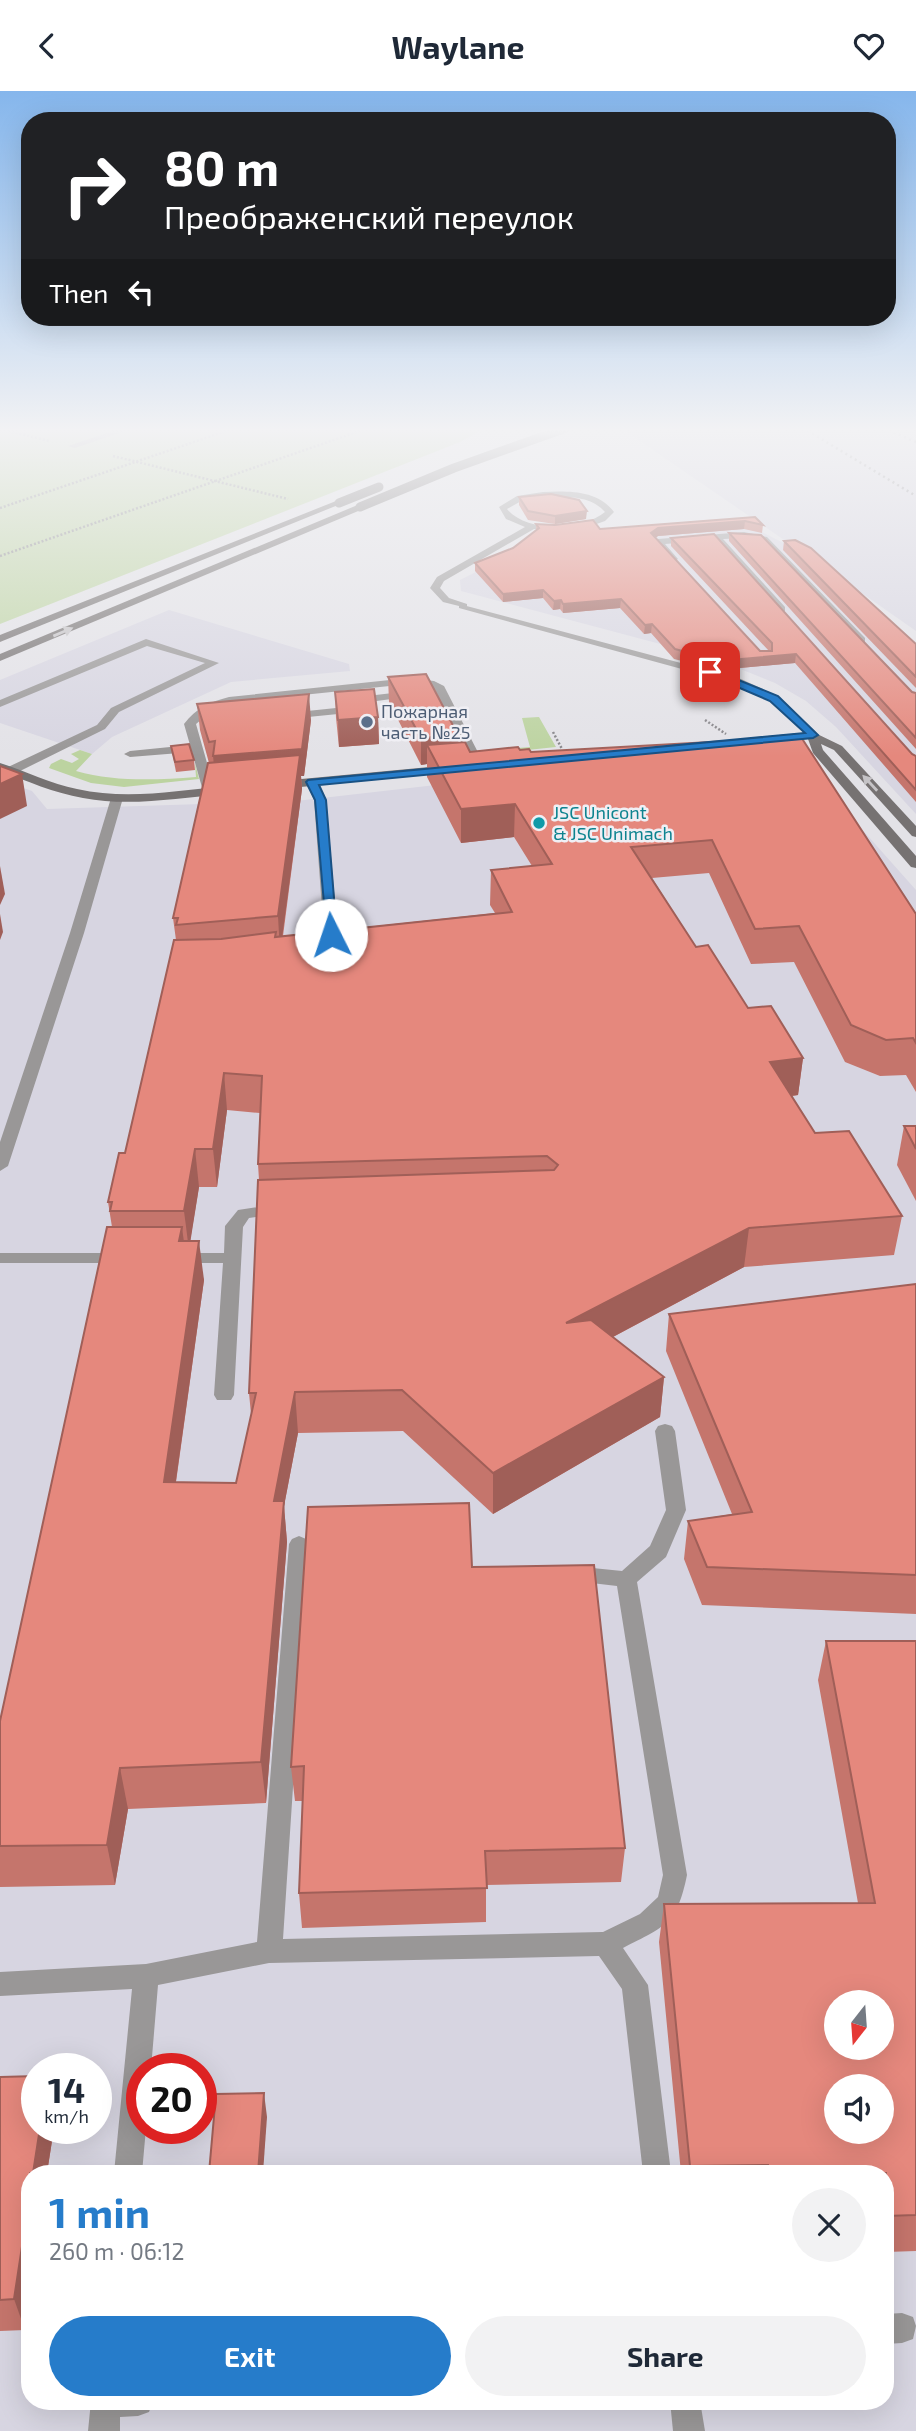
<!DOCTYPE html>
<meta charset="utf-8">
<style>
:root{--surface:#fff;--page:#f2f2f3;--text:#1f2937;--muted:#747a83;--accent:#267cca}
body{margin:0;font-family:"Exo 2",sans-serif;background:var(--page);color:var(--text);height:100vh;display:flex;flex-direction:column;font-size:26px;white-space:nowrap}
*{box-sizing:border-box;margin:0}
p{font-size:23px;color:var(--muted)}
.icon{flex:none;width:38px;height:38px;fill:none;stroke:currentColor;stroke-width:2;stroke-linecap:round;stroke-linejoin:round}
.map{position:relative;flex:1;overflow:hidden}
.drawer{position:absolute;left:21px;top:2074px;width:873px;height:245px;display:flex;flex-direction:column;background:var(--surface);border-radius:28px;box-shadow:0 7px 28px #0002}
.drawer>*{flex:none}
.hud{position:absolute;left:21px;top:21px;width:875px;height:214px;border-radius:28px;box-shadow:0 7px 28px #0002;background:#202124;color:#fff;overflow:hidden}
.needle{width:46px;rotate:197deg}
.tools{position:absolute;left:824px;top:1899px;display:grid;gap:14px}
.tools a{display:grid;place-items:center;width:70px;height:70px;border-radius:50%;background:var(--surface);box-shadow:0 7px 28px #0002;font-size:35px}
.speed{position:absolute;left:21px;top:1962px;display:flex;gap:14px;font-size:35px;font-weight:700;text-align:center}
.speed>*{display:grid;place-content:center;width:91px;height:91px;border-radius:50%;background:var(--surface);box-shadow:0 7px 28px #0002;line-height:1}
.speed small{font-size:18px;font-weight:400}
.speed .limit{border:10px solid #d22;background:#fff;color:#111}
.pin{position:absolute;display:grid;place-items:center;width:60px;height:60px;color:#fff;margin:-30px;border-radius:14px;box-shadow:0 4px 10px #0006}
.me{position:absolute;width:77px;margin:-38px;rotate:356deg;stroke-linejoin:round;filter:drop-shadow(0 0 5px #0008)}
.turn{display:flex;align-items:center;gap:24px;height:147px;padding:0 28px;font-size:32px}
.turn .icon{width:91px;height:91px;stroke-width:2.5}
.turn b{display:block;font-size:49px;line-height:60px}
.then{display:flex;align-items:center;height:66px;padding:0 28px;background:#0003;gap:14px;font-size:26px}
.round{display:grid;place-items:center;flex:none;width:74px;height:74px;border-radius:37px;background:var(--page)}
.headline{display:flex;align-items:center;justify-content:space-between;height:119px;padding:0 28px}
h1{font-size:42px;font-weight:700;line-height:52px;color:var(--accent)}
.action{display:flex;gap:14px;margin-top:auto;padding:14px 28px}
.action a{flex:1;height:80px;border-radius:42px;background:var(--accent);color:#fff;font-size:28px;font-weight:700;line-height:80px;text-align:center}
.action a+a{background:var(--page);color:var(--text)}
header{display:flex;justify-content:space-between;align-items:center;height:91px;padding:0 28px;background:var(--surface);font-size:32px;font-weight:700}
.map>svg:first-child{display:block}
.built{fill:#d7d5e1;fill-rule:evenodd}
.green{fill:#bcd3a0}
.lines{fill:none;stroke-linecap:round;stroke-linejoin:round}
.path{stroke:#868589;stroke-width:2.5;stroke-dasharray:2 2;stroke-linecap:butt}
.lane{fill:#999797;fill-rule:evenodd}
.street{fill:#999797;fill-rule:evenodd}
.secondary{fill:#767272;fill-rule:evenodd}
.rail{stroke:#8b8a8e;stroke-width:2.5;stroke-dasharray:2 3.5;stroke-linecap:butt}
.secondary-bridge{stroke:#767272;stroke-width:9}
.wall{fill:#c5756c;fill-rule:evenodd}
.shaded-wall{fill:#a05f58}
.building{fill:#e5887d;stroke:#a05f58;stroke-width:2;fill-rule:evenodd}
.oneway{fill:#c5c3c6}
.route{fill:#267cca;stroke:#195183;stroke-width:2}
.service-dot{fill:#5c6f8a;stroke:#f0eff4;stroke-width:2.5}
.culture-dot{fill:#0f9aa8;stroke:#f0eff4;stroke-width:2.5}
.labels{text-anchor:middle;stroke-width:5;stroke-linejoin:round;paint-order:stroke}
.far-service-label{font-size:18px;fill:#4e5e75;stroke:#f0eff4;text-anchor:start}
.far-culture-label{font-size:18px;fill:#0d838f;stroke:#f0eff4;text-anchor:start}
</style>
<header><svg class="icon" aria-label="back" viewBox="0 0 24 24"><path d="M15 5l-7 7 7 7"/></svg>Waylane<svg class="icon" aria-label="heart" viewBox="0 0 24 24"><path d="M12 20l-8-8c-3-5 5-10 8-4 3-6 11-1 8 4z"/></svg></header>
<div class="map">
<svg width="916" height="2340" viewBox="0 0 916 2340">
<rect width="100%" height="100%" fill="#e3e2e7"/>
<!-- built -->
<g class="built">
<path d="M 621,337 L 916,337 L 916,540 L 816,470 L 916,563 L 916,723 L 836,636 L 806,610 L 775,592 L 713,567 L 461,500 L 460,489 L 535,451 L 754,434 L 760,440 L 803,462 Z"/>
<path d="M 169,519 L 349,573 L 350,580 L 231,591 L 112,646 L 92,663 L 0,632 L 0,589 Z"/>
<path d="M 787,654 L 916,799 L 916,2340 L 0,2340 L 0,689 L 32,700 L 47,718 L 296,710 ZM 836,1911 L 882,1911 L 882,1956 L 836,1956 ZM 37,1978 L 96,1978 L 96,2037 L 37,2037 ZM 142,1978 L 201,1978 L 201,2037 L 142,2037 ZM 836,1995 L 882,1995 L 882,2040 L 836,2040 ZM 30,2082 L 886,2082 L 886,2310 L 30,2310 Z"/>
</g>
<!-- green -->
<g class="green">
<path d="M 0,337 L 485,337 L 460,351 L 0,533 Z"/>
<path d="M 539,626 L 556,656 L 490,663 L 482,660 L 530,656 L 522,627 Z"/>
<path d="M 80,659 L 92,663 L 76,680 C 115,691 156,689 196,686 L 195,672 L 199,688 L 124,696 L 91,692 L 49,677 L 51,673 L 61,668 L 72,672 L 79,668 L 71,663 Z"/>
</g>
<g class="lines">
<!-- path -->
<g class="path">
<path d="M 0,338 L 50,350"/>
<path d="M 113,365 L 288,408"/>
<path d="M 0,417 L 235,337"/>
<path d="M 0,465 L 368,337"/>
<path d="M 705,629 L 726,643"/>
<path d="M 553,641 L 562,658"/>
</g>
<!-- lane -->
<g class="lane">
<path d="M 122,337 L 134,337 L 75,357 L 68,355 Z"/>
<path d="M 543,401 C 568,400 598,399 614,421 L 605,430 L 588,436 L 554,440 L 534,438 L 444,490 L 440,497 L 449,507 L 467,513 L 467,517 L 443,511 L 430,497 L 437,486 L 525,436 L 506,428 L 499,416 L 517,405 ZM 551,406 C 570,406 591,405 605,421 C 582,440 527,442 507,418 L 523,409 Z"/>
<path d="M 744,441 L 767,446 L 865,547 L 865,551 L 857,551 L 761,450 L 744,447 L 723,448 L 785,516 L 785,520 L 777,520 L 714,449 L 665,453 L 678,468 L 673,471 L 653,451 L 658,448 Z"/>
<path d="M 146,548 L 219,572 L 119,621 L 105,638 L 14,683 L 6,683 L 6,677 L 97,634 L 111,617 L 205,572 L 147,555 L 0,616 L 0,609 Z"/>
<path d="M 409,587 L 434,590 L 444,595 L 485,675 L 483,677 L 473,675 L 435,599 L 409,593 L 234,611 L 213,619 L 196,633 L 215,700 L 209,704 L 203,700 L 192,661 L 130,666 L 124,663 L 130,660 L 190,654 L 184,633 C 196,617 210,611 229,606 Z"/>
<path d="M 410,600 L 414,601 L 414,605 L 369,611 L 338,623 L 288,628 L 282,625 L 288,622 L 336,617 L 367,605 Z"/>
<path d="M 312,687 L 318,691 L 326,709 L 338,844 L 325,861 L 320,862 L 313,858 L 324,844 L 314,709 L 306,691 Z"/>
<path d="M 279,1113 L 285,1114 L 287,1118 L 285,1122 L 249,1127 L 243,1136 L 234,1304 L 231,1309 L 217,1309 L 214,1304 L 223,1172 L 180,1172 L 171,1167 L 180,1162 L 224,1162 L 225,1135 L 238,1119 Z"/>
<path d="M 0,1162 L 124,1162 L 133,1167 L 124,1172 L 0,1172 Z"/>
<path d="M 665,1333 L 672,1335 L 675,1340 L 686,1419 L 666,1466 L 637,1491 L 687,1784 C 677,1833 666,1835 623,1857 L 648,1894 L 671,2082 L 643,2082 L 622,1898 L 599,1865 L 269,1872 L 158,1894 L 151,1978 L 142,1978 L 142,2037 L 146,2037 L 142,2082 L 114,2082 L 132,1898 L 0,1905 L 0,1881 L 146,1873 L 257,1851 L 289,1453 L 292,1448 L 299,1445 L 306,1448 L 309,1453 L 283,1848 L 603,1841 L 640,1823 L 658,1806 L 663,1784 L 617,1495 L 566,1489 L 562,1483 L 566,1477 L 573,1475 L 622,1480 L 650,1455 L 666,1419 L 655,1340 L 658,1335 Z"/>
<path d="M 902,2222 L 913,2226 L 916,2235 L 913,2248 L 902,2252 L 886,2253 L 886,2223 Z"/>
<path d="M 91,2310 L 153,2310 L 149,2321 L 138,2325 L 120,2326 L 120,2340 L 88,2340 Z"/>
<path d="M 670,2310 L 700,2310 L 705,2340 L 673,2340 Z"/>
</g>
<!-- street -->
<g class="street">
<path d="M 459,513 L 741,588 L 778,605 L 819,644 L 809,646 L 770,609 L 733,592 L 459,517 Z"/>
<path d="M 117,703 L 123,707 L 84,842 L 8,1075 L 0,1080 L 0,1051 L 70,842 L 111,707 Z"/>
</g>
<!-- secondary -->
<g class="secondary">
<path d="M 336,410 L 343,412 L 0,551 L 0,544 Z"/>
<path d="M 360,413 L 364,416 L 363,418 L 0,570 L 0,563 Z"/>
<path d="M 813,641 L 842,655 L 916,735 L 916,746 L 912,745 L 834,659 L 821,653 L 823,659 L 916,765 L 916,777 L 911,776 L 813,662 L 808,648 L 757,652 L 751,649 L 757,646 Z"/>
<path d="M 0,672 C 26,680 51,693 77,698 C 126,709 176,700 224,695 L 230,699 L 224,703 C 177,707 130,716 83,707 C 54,702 27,690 0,680 Z"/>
<path d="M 451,674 L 455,675 L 455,681 L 280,698 L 274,694 L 280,690 Z"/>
</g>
<!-- rail -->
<g class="rail">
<path d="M 803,337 L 916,405"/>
<path d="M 884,337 L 916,351"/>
</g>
<!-- secondary-bridge -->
<g class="secondary-bridge">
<path d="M 339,412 L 379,396"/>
<path d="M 360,416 L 454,377 L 566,337"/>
</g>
</g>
<!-- wall -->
<g class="wall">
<path d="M 519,406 L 586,428 L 555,433 L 528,429 L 519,414 Z"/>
<path d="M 755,426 L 763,434 L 762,442 L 744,438 L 658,445 L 655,447 L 760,560 L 769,560 L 671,455 L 671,447 L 912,663 L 916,665 L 916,711 L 795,572 L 718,579 L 674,568 L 651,542 L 644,543 L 620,517 L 563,522 L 560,518 L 553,519 L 543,507 L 503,511 L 475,480 L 475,472 L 513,457 L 536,440 L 536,433 L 600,438 Z"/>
<path d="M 729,442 L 912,601 L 916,602 L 916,658 L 729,450 Z"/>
<path d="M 784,450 L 916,553 L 916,597 L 783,459 Z"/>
<path d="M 388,586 L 470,661 L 520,659 L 531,661 L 916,823 L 916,1001 L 906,984 L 880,985 L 845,971 L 794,871 L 751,873 L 709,782 L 652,787 L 696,856 L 748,917 L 803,967 L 798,1004 L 792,1005 L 815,1042 L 902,1125 L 894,1164 L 744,1176 L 613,1246 L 664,1286 L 660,1326 L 493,1423 L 403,1340 L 298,1342 L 284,1415 L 287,1451 L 266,1712 L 128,1718 L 115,1794 L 0,1796 L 0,1630 L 112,1136 L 108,1111 L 125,1062 L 176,849 L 173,827 L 209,672 L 200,639 L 197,613 L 311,629 L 304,685 L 301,685 L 302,698 L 283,845 L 495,822 L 490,814 L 491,779 L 532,775 L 514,746 L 461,752 L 427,686 L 427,673 L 421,674 L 389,611 ZM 227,1019 L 260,1022 L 258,1073 L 259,1089 L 249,1302 L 251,1323 L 236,1392 L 176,1391 L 204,1189 L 190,1150 L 199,1096 L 217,1096 Z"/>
<path d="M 335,601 L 378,626 L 379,653 L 339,656 L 336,627 Z"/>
<path d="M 171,655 L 194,669 L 195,679 L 176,681 Z"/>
<path d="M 904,1035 L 916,1035 L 916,1110 L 897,1074 Z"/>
<path d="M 916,1193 L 916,1523 L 702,1514 L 684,1468 L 688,1430 L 732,1423 L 666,1260 L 669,1223 Z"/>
<path d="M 472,1476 L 625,1757 L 621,1791 L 486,1794 L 486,1831 L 302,1837 L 299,1802 L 303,1710 L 295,1710 L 291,1676 Z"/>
<path d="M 826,1550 L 916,1550 L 916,2160 L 886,2161 L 886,2082 L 681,2082 L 659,1851 L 664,1813 L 858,1812 L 818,1589 Z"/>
<path d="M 0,1986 L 37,2037 L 54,2037 L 47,2082 L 30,2082 L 30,2205 L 25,2239 L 0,2240 Z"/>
</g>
<!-- shaded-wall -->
<g class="shaded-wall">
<path d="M 587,420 L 586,428 L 555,433 L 555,425 Z"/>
<path d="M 745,430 L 744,438 L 658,445 L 650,451 L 651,442 L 658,437 Z"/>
<path d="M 543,499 L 543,507 L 503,511 L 503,503 Z"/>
<path d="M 621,508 L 620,517 L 563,522 L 563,513 Z"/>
<path d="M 561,509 L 560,518 L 553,519 L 554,510 Z"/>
<path d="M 652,533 L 651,542 L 644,543 L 645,534 Z"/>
<path d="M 796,563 L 795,572 L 718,579 L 719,570 Z"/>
<path d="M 309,603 L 311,629 L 304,685 L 301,685 L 302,698 L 280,862 L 278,825 L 216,693 L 213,665 Z"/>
<path d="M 378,626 L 379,653 L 339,656 L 338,629 Z"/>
<path d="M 458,644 L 458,671 L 427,654 L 427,673 L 421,674 L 421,647 Z"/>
<path d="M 22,683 L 27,715 L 0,728 L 0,693 Z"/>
<path d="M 515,713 L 514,746 L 461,752 L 461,718 Z"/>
<path d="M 0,775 L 5,803 L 0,814 Z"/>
<path d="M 0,823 L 3,841 L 0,849 Z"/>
<path d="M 803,967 L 798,1004 L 766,1008 L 770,971 Z"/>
<path d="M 224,982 L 227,1019 L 217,1096 L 213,1058 Z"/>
<path d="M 195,1058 L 199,1096 L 189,1159 L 184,1120 Z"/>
<path d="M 182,1136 L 187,1175 L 179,1150 Z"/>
<path d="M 749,1137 L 744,1176 L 564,1272 L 566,1232 Z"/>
<path d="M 199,1150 L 204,1189 L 170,1432 L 164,1391 Z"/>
<path d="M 664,1286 L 660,1326 L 493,1423 L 493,1382 Z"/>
<path d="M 295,1301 L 298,1342 L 284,1415 L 287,1451 L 266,1712 L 261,1671 L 274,1410 Z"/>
<path d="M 120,1677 L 128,1718 L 115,1794 L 107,1754 Z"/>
<path d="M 264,2002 L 267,2026 L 263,2082 L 258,2082 Z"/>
<path d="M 40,2037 L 54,2037 L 47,2082 L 33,2082 Z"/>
<path d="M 30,2103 L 30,2205 L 25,2239 L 14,2208 Z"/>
</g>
<!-- building -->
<g class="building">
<path d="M 551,403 L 579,409 L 587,420 L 555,425 L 528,420 L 519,406 Z"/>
<path d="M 755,426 L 763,434 L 745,430 L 658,437 L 651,442 L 760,560 L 772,560 L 772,552 L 671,447 L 714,443 L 912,663 L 916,665 L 916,699 L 796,563 L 719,570 L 675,558 L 652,533 L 645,534 L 621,508 L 563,513 L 561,509 L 554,510 L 543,499 L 503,503 L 475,472 L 513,457 L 539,437 L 536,433 L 555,434 L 593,429 L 600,438 Z"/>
<path d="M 729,442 L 761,444 L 912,601 L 916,602 L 916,647 Z"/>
<path d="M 795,449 L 811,457 L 916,553 L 916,586 L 784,450 Z"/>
<path d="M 426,583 L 458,644 L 421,647 L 388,586 Z"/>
<path d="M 374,598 L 378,626 L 338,629 L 335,601 Z"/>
<path d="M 309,603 L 302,658 L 213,665 L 215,650 L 209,651 L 197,613 Z"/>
<path d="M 801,646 L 916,823 L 916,952 L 913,947 L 886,949 L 851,934 L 799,835 L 755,838 L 712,749 L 631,756 L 696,856 L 708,854 L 748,917 L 771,915 L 803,967 L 770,971 L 815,1042 L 849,1040 L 902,1125 L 749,1137 L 566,1232 L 591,1229 L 664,1286 L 493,1382 L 402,1299 L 295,1301 L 274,1410 L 284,1410 L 261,1671 L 120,1677 L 107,1754 L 0,1755 L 0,1630 L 107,1136 L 182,1136 L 179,1150 L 199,1150 L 164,1391 L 236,1392 L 256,1302 L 249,1302 L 258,1089 L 554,1079 L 558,1074 L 547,1065 L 258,1073 L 262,985 L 224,982 L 213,1058 L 195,1058 L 184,1120 L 110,1120 L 112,1111 L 108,1111 L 119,1062 L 125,1062 L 174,849 L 221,848 L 276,841 L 275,846 L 512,821 L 491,779 L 552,773 L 515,713 L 461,718 L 427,654 L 465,651 L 470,661 L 518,656 L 520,659 L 529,658 L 531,661 Z"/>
<path d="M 189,653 L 194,669 L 175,671 L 171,655 Z"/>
<path d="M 300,664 L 278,825 L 176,834 L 178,827 L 173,827 L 208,672 Z"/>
<path d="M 0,675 L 22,683 L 0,693 Z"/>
<path d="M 904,1035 L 916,1035 L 916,1058 Z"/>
<path d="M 916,1193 L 916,1484 L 707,1476 L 688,1430 L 752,1421 L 669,1223 Z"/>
<path d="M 469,1412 L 472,1476 L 594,1474 L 625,1757 L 485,1760 L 487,1797 L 299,1802 L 304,1675 L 291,1676 L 308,1416 Z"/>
<path d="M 826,1550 L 916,1550 L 916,2124 L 886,2125 L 886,2082 L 769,2082 L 768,2074 L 690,2075 L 664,1813 L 875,1812 ZM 836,1911 L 882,1911 L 882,1956 L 836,1956 ZM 836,1995 L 882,1995 L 882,2040 L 836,2040 Z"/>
<path d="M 37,1985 L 37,2037 L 40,2037 L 33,2082 L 30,2082 L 30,2103 L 14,2208 L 0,2209 L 0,1986 Z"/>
<path d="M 264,2002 L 258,2082 L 209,2082 L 216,2003 Z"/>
</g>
<!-- one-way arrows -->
<defs><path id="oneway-solid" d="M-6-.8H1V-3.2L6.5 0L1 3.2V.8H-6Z" transform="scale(1.75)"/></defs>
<g class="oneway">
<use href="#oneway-solid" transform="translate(63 541) rotate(-23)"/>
<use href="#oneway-solid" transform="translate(870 692) rotate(-133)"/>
</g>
<!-- sky -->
<linearGradient id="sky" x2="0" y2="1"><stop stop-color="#85b6ec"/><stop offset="0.51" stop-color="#f2f2f4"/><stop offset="1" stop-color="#f2f2f4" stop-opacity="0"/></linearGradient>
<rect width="916" height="665" fill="url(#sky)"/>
<!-- route -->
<path class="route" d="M 707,579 L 714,579 L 778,605 L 818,644 L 813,647 L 319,694 L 326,709 L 337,844 L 331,848 L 327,847 L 315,709 L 306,691 L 308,689 L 805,642 L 770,610 L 707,583 Z"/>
<!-- markers -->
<circle class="service-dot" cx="367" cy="631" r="7"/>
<circle class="culture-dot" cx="539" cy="732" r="7"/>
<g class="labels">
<!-- far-service labels -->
<g class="far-service-label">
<text x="381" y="627">Пожарная<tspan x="381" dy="21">часть №25</tspan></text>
</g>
<!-- far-culture labels -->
<g class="far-culture-label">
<text x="553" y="728">JSC Unicont<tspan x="553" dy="21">&amp; JSC Unimach</tspan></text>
</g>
</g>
</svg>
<div class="tools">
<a><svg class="needle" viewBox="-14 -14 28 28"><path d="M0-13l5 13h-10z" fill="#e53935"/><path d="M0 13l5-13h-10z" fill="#747a83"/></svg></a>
<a><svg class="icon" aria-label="sound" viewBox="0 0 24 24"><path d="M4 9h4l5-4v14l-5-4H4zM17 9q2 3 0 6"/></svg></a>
</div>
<div class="speed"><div>14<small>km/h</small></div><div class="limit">20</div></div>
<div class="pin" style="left:710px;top:581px;background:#d93025"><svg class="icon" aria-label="arrive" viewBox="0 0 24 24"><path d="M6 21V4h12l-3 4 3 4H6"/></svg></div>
<svg class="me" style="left:331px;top:844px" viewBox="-20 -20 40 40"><circle r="19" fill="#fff"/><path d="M0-13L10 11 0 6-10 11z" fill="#267cca"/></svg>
<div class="hud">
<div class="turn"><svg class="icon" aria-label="right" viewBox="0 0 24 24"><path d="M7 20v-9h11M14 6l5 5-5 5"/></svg><div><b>80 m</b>Преображенский переулок</div></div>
<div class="then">Then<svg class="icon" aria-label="left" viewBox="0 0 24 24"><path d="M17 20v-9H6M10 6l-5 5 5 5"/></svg></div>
</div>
<section class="drawer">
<div class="headline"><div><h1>1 min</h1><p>260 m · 06:12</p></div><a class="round"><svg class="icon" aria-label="close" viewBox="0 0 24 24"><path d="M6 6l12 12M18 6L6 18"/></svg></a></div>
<div class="action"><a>Exit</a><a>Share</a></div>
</section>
</div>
